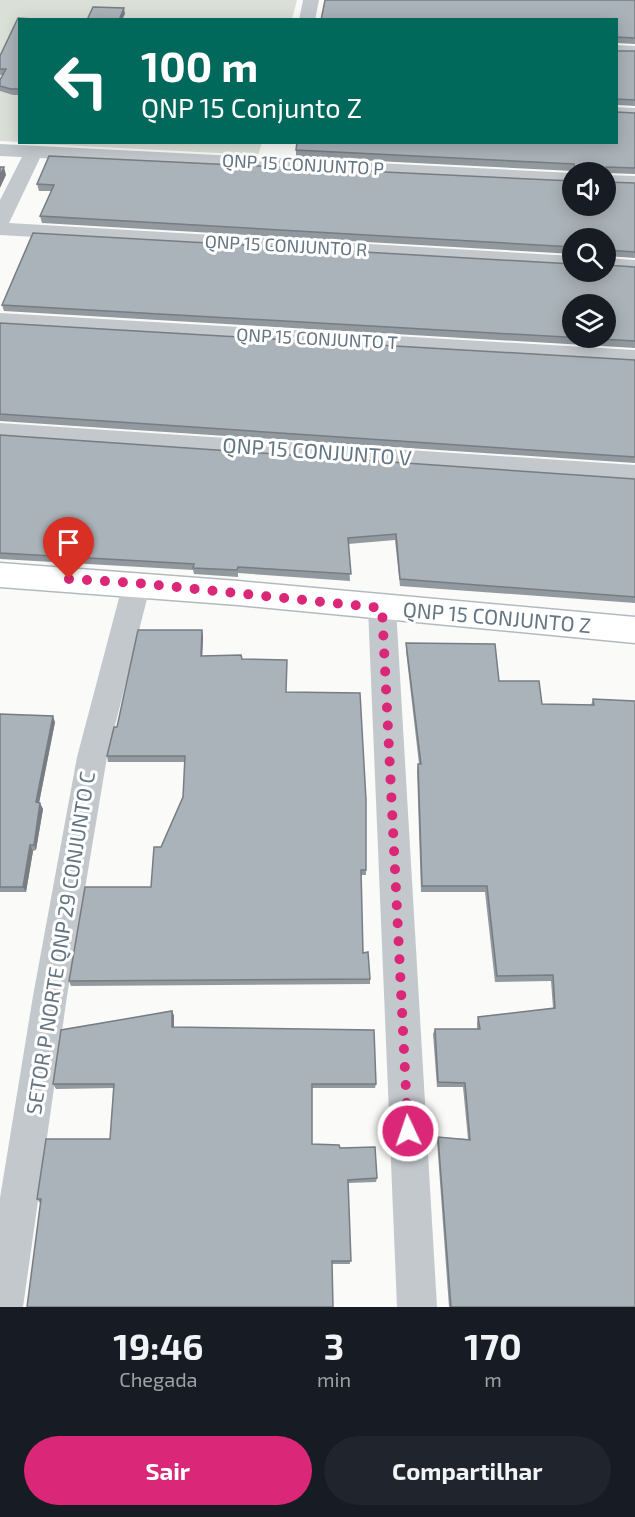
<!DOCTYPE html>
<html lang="pt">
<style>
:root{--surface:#171b24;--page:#20242c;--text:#f1f3f6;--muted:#9ea1a6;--accent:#db2777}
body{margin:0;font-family:"Exo 2",sans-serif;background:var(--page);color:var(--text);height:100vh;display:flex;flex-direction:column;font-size:22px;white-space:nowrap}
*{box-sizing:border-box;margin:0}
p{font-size:20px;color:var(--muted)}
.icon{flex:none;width:33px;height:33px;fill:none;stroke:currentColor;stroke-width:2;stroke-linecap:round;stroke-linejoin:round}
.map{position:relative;height:1307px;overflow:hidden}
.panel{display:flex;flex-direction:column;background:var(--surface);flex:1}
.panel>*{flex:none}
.guide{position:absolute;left:18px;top:18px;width:600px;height:126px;border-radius:0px;box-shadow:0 3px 15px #0003;background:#00695c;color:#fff;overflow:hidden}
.fabs{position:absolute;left:562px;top:162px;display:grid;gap:12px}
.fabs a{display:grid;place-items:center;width:54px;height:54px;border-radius:50%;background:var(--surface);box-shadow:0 3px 15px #0003;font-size:30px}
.pin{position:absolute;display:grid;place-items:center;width:51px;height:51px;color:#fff;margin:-62px -26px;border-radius:50% 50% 50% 0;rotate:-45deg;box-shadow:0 0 6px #0007}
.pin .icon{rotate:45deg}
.me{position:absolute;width:66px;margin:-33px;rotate:357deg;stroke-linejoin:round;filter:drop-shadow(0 0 4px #0008)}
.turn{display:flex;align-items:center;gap:21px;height:126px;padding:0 24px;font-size:27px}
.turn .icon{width:78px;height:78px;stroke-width:2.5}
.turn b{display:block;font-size:42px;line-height:51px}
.eta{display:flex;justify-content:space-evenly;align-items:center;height:102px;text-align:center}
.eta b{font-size:36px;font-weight:700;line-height:42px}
.button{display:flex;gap:12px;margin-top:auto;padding:12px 24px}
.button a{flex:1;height:69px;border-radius:36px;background:var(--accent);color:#fff;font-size:24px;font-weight:700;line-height:69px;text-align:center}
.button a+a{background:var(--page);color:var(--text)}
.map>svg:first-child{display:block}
.green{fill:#dadfd7}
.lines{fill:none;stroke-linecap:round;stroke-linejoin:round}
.secondary-casing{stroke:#b3babf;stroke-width:3}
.street{fill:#c3c8cc;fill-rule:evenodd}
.secondary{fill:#fff;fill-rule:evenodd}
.wall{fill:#929a9f}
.shaded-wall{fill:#777d82}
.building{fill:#aab3b9;stroke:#777d82;stroke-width:1.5;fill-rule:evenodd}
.route{stroke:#db2777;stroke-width:10;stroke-dasharray:0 18}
.labels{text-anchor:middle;stroke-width:6;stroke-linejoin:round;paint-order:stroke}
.far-street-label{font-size:18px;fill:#657683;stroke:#fff}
.street-label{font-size:21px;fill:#657683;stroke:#fff}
</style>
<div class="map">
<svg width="635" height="1307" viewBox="0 0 635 1307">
<rect width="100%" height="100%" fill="#fafaf8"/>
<!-- green -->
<g class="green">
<path d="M 0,0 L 297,0 L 292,19 L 20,20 L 19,142 L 0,141 Z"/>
<path d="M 24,143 L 262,143 L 258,155 Z"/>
</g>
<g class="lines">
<!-- secondary casing -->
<g class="secondary-casing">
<path id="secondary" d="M 0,563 L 238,581 L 635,617 L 635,643 L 238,605 L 0,587 Z"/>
</g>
<!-- street -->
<g class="street">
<path d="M 303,0 L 319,0 L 315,20 L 299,20 Z"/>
<path d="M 616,45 L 635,46 L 635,56 L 616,55 Z"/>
<path d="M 616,107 L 635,108 L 635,118 L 616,117 Z"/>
<path d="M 0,144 L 573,173 L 573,185 L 40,158 L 9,223 L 573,256 L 573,268 L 0,235 L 0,200 L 22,157 L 0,156 Z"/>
<path d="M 606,175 L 635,176 L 635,188 L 606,187 Z"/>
<path d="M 606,258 L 635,260 L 635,272 L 606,270 Z"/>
<path d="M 0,313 L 635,350 L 635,364 L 0,327 Z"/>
<path d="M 0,423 L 635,465 L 635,483 L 0,439 Z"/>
<path d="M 137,573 L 147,576 L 151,583 L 107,757 L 67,996 L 23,1307 L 0,1307 L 0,1198 L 33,996 L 77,757 L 123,583 L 127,576 Z"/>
<path d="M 382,597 L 392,600 L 396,608 L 437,1307 L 397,1307 L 368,608 L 372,600 Z"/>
</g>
<!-- secondary -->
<use href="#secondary" class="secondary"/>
</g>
<!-- wall -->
<g class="wall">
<path d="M 635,0 L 635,44 L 616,43 L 616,20 Z"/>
<path d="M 20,20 L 20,95 L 13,95 L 0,91 L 0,80 L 3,75 L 0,75 L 0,56 Z"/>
<path d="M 616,51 L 635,51 L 635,106 L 616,105 Z"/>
<path d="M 635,113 L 635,174 L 606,173 L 606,172 L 573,172 L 573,171 L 296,157 L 296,150 Z"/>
<path d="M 635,183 L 635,258 L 606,256 L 573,238 L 573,254 L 42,223 L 40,216 L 51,191 L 39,191 L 37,184 Z"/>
<path d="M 635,267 L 635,348 L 4,311 L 2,305 Z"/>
<path d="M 0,323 L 635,360 L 635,463 L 0,421 Z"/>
<path d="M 0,435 L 635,479 L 635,603 L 400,586 L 395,540 L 348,544 L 350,581 L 238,573 L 238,577 L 194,574 L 193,570 L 0,559 Z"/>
<path d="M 202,630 L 203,637 L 202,656 L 242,659 L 286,692 L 366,870 L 366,875 L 361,875 L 363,953 L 370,979 L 370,984 L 71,986 L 69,981 L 151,887 L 161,847 L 183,797 L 185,762 L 108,762 L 107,756 L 117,727 Z"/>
<path d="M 406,643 L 499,681 L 542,704 L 591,705 L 593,699 L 635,1307 L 449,1307 L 437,1141 L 438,1137 L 468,1139 L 463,1087 L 437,1087 L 433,1034 L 435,1029 L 477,1029 L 477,1022 L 478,1017 L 553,1008 L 551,981 L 495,982 L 485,892 L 421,892 L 417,771 L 418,764 L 419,764 L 406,651 Z"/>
<path d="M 0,714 L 55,722 L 39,803 L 43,809 L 36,850 L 33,851 L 26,892 L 0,892 Z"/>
<path d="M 172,1011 L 174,1016 L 174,1027 L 376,1084 L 375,1088 L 312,1088 L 312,1144 L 340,1148 L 377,1178 L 376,1182 L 348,1183 L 350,1264 L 332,1264 L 40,1203 L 37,1199 L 110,1139 L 114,1088 L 56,1089 L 53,1084 Z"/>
</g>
<!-- shaded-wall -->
<g class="shaded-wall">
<path d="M 124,8 L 125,14 L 122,20 L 119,20 Z"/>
<path d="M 4,167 L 6,175 L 0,188 L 0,176 Z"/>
<path d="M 202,630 L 203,637 L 202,663 L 201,656 Z"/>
<path d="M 53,716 L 55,722 L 38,808 L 36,802 Z"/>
<path d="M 40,803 L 43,809 L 36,850 L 34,845 Z"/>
<path d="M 30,845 L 33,851 L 26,892 L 23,887 Z"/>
<path d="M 172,1011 L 174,1016 L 174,1032 L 172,1027 Z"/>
</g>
<!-- building -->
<g class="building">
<path d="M 325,0 L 635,0 L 635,38 L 616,37 L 616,20 L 321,20 Z"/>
<path d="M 93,7 L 124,8 L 119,20 L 87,20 Z"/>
<path d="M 18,18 L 48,20 L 20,20 L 20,89 L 11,89 L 0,86 L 0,80 L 6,69 L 0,69 L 0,56 Z"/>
<path d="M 616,51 L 635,51 L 635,100 L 616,99 Z"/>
<path d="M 616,112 L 635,113 L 635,168 L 606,167 L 606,172 L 576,172 L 574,164 L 296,150 L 297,142 L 616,142 Z"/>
<path d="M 49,156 L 573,181 L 573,206 L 606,206 L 606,182 L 635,183 L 635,252 L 606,250 L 606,238 L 573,238 L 573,247 L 40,216 L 54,185 L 37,184 Z"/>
<path d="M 0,167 L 4,167 L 0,176 Z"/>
<path d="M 33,233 L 573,264 L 573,272 L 606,272 L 606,265 L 635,267 L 635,341 L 2,305 ZM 573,304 L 606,304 L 606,338 L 573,338 Z"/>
<path d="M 0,323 L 635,360 L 635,457 L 0,414 Z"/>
<path d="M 0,435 L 635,479 L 635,597 L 400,579 L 396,534 L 348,538 L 351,574 L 238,567 L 237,570 L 193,568 L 194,564 L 0,553 Z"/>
<path d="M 138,630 L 202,630 L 201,656 L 241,655 L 242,659 L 287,660 L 286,692 L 360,693 L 366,800 L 366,870 L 361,870 L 363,953 L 368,952 L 370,979 L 69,981 L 85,887 L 151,887 L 154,847 L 161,847 L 183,797 L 185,756 L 107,756 L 114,727 L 117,727 Z"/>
<path d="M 406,643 L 495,644 L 499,681 L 539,681 L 542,704 L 594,705 L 593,699 L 635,701 L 635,1307 L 451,1307 L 438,1137 L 470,1140 L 465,1083 L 438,1082 L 435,1029 L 480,1029 L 478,1017 L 555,1008 L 553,975 L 497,976 L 487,886 L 422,886 L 418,764 L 421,764 Z"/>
<path d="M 0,714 L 53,716 L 36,802 L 40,803 L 34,845 L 30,845 L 23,887 L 0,887 Z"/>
<path d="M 172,1011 L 172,1027 L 374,1030 L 376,1084 L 312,1084 L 312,1144 L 339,1145 L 340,1148 L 375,1147 L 377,1178 L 348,1180 L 351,1261 L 332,1261 L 333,1307 L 27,1307 L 41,1199 L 37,1199 L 46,1139 L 110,1139 L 114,1084 L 53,1084 L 61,1030 Z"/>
</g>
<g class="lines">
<!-- route -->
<path class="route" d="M 69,579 L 137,583 L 382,608 L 408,1131"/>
</g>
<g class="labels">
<!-- far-street labels -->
<g class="far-street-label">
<text transform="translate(303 165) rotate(3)" y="6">QNP 15 CONJUNTO P</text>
<text transform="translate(286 246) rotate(3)" y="6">QNP 15 CONJUNTO R</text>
<text transform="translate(317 339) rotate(3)" y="6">QNP 15 CONJUNTO T</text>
</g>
<!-- street labels -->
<g class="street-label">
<text transform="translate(317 452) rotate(4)" y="7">QNP 15 CONJUNTO V</text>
<text transform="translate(497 618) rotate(5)" y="7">QNP 15 CONJUNTO Z</text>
<text transform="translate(61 943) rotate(-81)" y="7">SETOR P NORTE QNP 29 CONJUNTO C</text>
</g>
</g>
</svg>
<div class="fabs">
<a><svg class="icon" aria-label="sound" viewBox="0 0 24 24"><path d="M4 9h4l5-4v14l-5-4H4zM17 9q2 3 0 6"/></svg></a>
<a><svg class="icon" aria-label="search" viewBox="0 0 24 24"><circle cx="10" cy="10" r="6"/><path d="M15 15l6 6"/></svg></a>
<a><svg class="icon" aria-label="layers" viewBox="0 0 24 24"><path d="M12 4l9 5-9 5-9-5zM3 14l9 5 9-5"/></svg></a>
</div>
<div class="pin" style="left:69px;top:579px;background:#d93025"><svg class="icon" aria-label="arrive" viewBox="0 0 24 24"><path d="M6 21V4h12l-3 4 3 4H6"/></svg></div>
<svg class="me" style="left:408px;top:1131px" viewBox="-20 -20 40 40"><circle r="17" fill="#db2777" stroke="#fff" stroke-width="3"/><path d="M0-11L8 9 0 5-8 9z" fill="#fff"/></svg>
<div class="guide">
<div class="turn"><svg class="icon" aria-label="left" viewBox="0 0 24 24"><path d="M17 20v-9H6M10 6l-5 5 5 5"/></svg><div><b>100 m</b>QNP 15 Conjunto Z</div></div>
</div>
</div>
<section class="panel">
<div class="eta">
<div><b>19:46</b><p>Chegada</p></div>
<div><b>3</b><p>min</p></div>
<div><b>170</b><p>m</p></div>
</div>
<div class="button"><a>Sair</a><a>Compartilhar</a></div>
</section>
